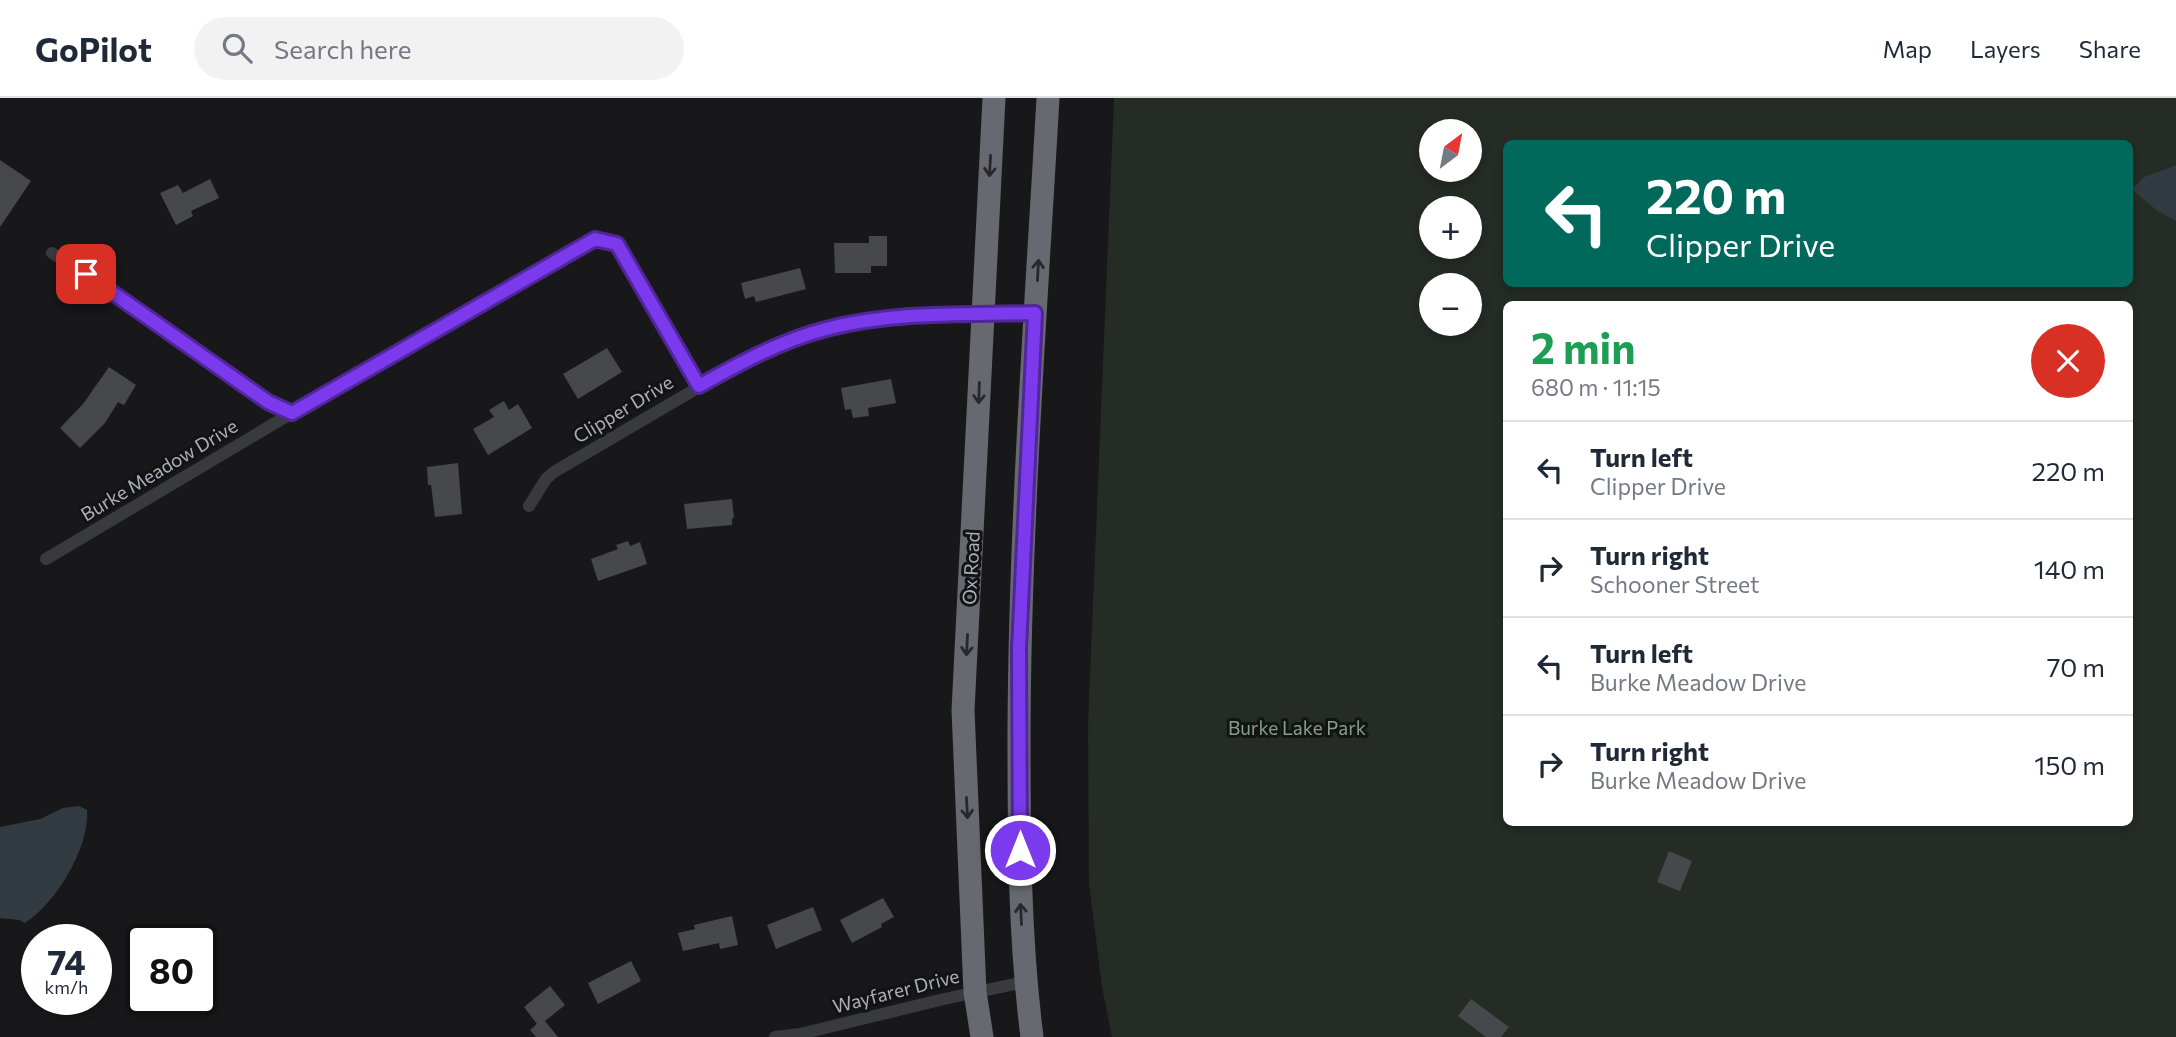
<!DOCTYPE html>
<meta charset="utf-8">
<style>
:root{--surface:#fff;--page:#f2f2f3;--text:#1f2937;--muted:#747a83;--line:#e0e1e3}
body{margin:0;font-family:Commissioner,sans-serif;background:var(--page);color:var(--text);height:100vh;display:flex;flex-direction:column;font-size:26px;white-space:nowrap}
*{box-sizing:border-box;margin:0}
p{font-size:23px;color:var(--muted)}
.icon{flex:none;width:38px;height:38px;fill:none;stroke:currentColor;stroke-width:2;stroke-linecap:round;stroke-linejoin:round}
.map{position:relative;flex:1;overflow:hidden}
.side{position:absolute;left:1503px;top:203px;width:630px;height:525px;display:flex;flex-direction:column;background:var(--surface);border-radius:10px;box-shadow:0 4px 10px #0003}
.side>*{flex:none}
.banner{position:absolute;left:1503px;top:42px;width:630px;height:147px;border-radius:10px;box-shadow:0 4px 10px #0003;background:#00695c;color:#fff;overflow:hidden}
.needle{width:46px;rotate:32deg}
.fabs{position:absolute;left:1419px;top:21px;display:grid;gap:14px}
.fabs a{display:grid;place-items:center;width:63px;height:63px;border-radius:50%;background:var(--surface);box-shadow:0 4px 10px #0003;font-size:35px}
.speed{position:absolute;left:21px;top:826px;display:flex;gap:14px;font-size:35px;font-weight:700;text-align:center}
.speed>*{display:grid;place-content:center;width:91px;height:91px;border-radius:50%;background:var(--surface);box-shadow:0 4px 10px #0003;line-height:1}
.speed small{font-size:18px;font-weight:400}
.speed .limit{border:4px solid #111;border-radius:10px;background:#fff;color:#111}
.pin{position:absolute;display:grid;place-items:center;width:60px;height:60px;color:#fff;margin:-30px;border-radius:14px;box-shadow:0 4px 10px #0006}
.me{position:absolute;width:77px;margin:-38px;rotate:0deg;stroke-linejoin:round;filter:drop-shadow(0 0 5px #0008)}
.turn{display:flex;align-items:center;gap:24px;height:147px;padding:0 28px;font-size:32px}
.turn .icon{width:91px;height:91px;stroke-width:2.5}
.turn b{display:block;font-size:49px;line-height:60px}
.round{display:grid;place-items:center;flex:none;width:74px;height:74px;border-radius:37px;background:var(--page)}
.overview{display:flex;align-items:center;justify-content:space-between;height:119px;padding:0 28px}
h1{font-size:42px;font-weight:700;line-height:52px;color:#1e9e55}
ul{padding:0;list-style:none}
li{display:flex;align-items:center;gap:21px;height:98px;padding:0 28px;border-top:2px solid var(--line)}
li div{flex:1}
li b{display:block;font-size:26px}
li em{font-style:normal}
header{display:flex;align-items:center;gap:42px;box-sizing:border-box;height:98px;padding:0 35px;background:var(--surface);border-bottom:2px solid var(--line)}
header strong{font-size:33px}
nav{display:flex;gap:38px;margin-inline-start:auto;font-size:24px}
.search{width:490px;height:63px;background:var(--page);display:flex;align-items:center;gap:18px;box-sizing:border-box;padding:0 24px;border-radius:38px;color:var(--muted);font-size:26px}
.map>svg:first-child{display:block}
.green{fill:#242c25;fill-rule:evenodd}
.water{fill:#323b41}
.building{fill:#47484c}
.lines{fill:none;stroke-linecap:round;stroke-linejoin:round}
.street{stroke:#393a3e;stroke-width:12}
.highway{stroke:#66696f;stroke-width:23}
.oneway{stroke:#28282c}
.route-casing{stroke:#51269a;stroke-width:18}
.route{stroke:#7c3aed;stroke-width:12}
.labels{text-anchor:middle;stroke-width:6;stroke-linejoin:round;paint-order:stroke}
.street-label{font-size:19px;fill:#abb0b8;stroke:#131315}
.park-label{font-size:19px;fill:#84a185;stroke:#131315}
</style>
<header>
<strong>GoPilot</strong>
<div class="search"><svg class="icon" aria-label="search" viewBox="0 0 24 24"><circle cx="10" cy="10" r="6"/><path d="M15 15l6 6"/></svg>Search here</div>
<nav><a>Map</a><a>Layers</a><a>Share</a></nav>
</header>
<div class="map">
<svg width="2176" height="939" viewBox="0 0 2176 939">
<rect width="100%" height="100%" fill="#18181a"/>
<!-- green -->
<path class="green" d="M 1114,0 L 2176,0 L 2176,67 L 2145,79 L 2159,114 L 2176,123 L 2176,939 L 1112,939 L 1102,889 L 1089,785 L 1088,626 ZM 1432,33 L 1470,33 L 1470,72 L 1432,72 ZM 1507,46 L 2130,46 L 2130,186 L 1507,186 ZM 1432,110 L 1470,110 L 1470,149 L 1432,149 ZM 1432,187 L 1470,187 L 1470,226 L 1432,226 ZM 1507,206 L 2130,206 L 2130,724 L 1507,724 Z"/>
<!-- water -->
<g class="water">
<path d="M 2176,67 L 2176,123 L 2159,114 L 2132,92 L 2144,79 Z"/>
<path d="M 79,708 L 87,712 C 90,749 56,805 25,825 L 19,822 L 0,820 L 0,729 L 40,721 L 63,710 Z"/>
</g>
<!-- building -->
<g class="building">
<path d="M 0,62 L 31,83 L 0,129 Z"/>
<path d="M 210,81 L 219,100 L 191,113 L 193,118 L 176,127 L 160,95 L 178,87 L 183,95 Z"/>
<path d="M 869,138 L 887,138 L 887,168 L 871,168 L 871,175 L 835,175 L 834,145 L 869,145 Z"/>
<path d="M 800,170 L 806,191 L 756,204 L 754,198 L 745,201 L 741,185 Z"/>
<path d="M 607,250 L 622,274 L 578,301 L 563,276 Z"/>
<path d="M 109,269 L 136,287 L 124,307 L 118,304 L 105,325 L 80,350 L 60,330 L 83,306 Z"/>
<path d="M 891,281 L 896,305 L 868,310 L 869,318 L 853,320 L 851,311 L 845,312 L 841,290 Z"/>
<path d="M 504,303 L 509,312 L 518,306 L 532,330 L 488,357 L 473,331 L 494,319 L 489,312 Z"/>
<path d="M 458,365 L 462,416 L 435,419 L 431,387 L 428,387 L 427,369 Z"/>
<path d="M 732,401 L 734,420 L 732,420 L 732,427 L 687,431 L 684,406 Z"/>
<path d="M 628,443 L 630,448 L 640,444 L 647,466 L 598,483 L 591,461 L 618,451 L 616,447 Z"/>
<path d="M 1669,753 L 1692,763 L 1680,793 L 1657,784 Z"/>
<path d="M 883,800 L 894,819 L 881,826 L 882,829 L 852,845 L 840,822 Z"/>
<path d="M 813,809 L 822,832 L 776,851 L 767,827 Z"/>
<path d="M 732,818 L 738,847 L 720,851 L 719,845 L 683,853 L 678,835 L 695,831 L 694,827 Z"/>
<path d="M 631,863 L 641,883 L 598,906 L 588,885 Z"/>
<path d="M 550,888 L 565,907 L 545,923 L 558,939 L 536,939 L 530,932 L 537,926 L 524,909 Z"/>
<path d="M 1471,901 L 1509,929 L 1501,939 L 1486,939 L 1458,918 Z"/>
</g>
<g class="lines">
<!-- street -->
<g class="street">
<path d="M 52,155 L 134,208 L 268,304 L 292,315 L 595,141 L 616,146 L 699,288"/>
<path d="M 529,408 L 546,381 L 554,374 L 752,258 L 793,241 L 827,231 L 893,219 L 1035,215"/>
<path d="M 46,461 L 292,315"/>
<path d="M 775,939 L 800,936 L 944,901 L 1025,884"/>
</g>
<!-- highway -->
<g class="highway">
<path d="M 982,939 L 975,894 L 963,612 L 994,0"/>
<path d="M 1032,939 C 1019,837 1019,736 1019,633 C 1020,422 1036,211 1048,0"/>
</g>
</g>
<!-- one-way arrows -->
<defs><path id="oneway-shaft" d="M-6 0H5M1.5-3L5.5 0L1.5 3" fill="none" stroke-width="1.6" stroke-linecap="round" stroke-linejoin="round" transform="scale(1.75)"/></defs>
<g class="oneway">
<use href="#oneway-shaft" transform="translate(990 68) rotate(93)"/>
<use href="#oneway-shaft" transform="translate(1038 172) rotate(-87)"/>
<use href="#oneway-shaft" transform="translate(979 295) rotate(92)"/>
<use href="#oneway-shaft" transform="translate(967 547) rotate(93)"/>
<use href="#oneway-shaft" transform="translate(967 710) rotate(87)"/>
<use href="#oneway-shaft" transform="translate(1021 816) rotate(-93)"/>
</g>
<g class="lines">
<!-- route casing -->
<g class="route-casing">
<path id="route" d="M 86,176 L 268,304 L 292,315 L 595,141 L 617,146 L 699,288 C 740,265 780,243 826,231 C 894,213 966,217 1035,215 L 1019,550 L 1020,752"/>
</g>
<!-- route -->
<use href="#route" class="route"/>
</g>
<g class="labels">
<!-- street labels -->
<g class="street-label">
<text transform="translate(623 311) rotate(-31)" y="7">Clipper Drive</text>
<text transform="translate(159 372) rotate(-31)" y="7">Burke Meadow Drive</text>
<text transform="translate(971 470) rotate(-87)" y="7">Ox Road</text>
<text transform="translate(896 893) rotate(-14)" y="7">Wayfarer Drive</text>
</g>
<!-- park labels -->
<g class="park-label">
<text x="1297" y="637">Burke Lake Park</text>
</g>
</g>
</svg>
<div class="fabs">
<a><svg class="needle" viewBox="-14 -14 28 28"><path d="M0-13l5 13h-10z" fill="#e53935"/><path d="M0 13l5-13h-10z" fill="#747a83"/></svg></a>
<a>+</a>
<a>−</a>
</div>
<div class="speed"><div>74<small>km/h</small></div><div class="limit">80</div></div>
<div class="pin" style="left:86px;top:176px;background:#d93025"><svg class="icon" aria-label="arrive" viewBox="0 0 24 24"><path d="M6 21V4h12l-3 4 3 4H6"/></svg></div>
<svg class="me" style="left:1020px;top:752px" viewBox="-20 -20 40 40"><circle r="17" fill="#7c3aed" stroke="#fff" stroke-width="3"/><path d="M0-11L8 9 0 5-8 9z" fill="#fff"/></svg>
<div class="banner">
<div class="turn"><svg class="icon" aria-label="left" viewBox="0 0 24 24"><path d="M17 20v-9H6M10 6l-5 5 5 5"/></svg><div><b>220 m</b>Clipper Drive</div></div>
</div>
<section class="side">
<div class="overview"><div><h1>2 min</h1><p>680 m · 11:15</p></div><a class="round" style="background:#d93025;color:#fff"><svg class="icon" aria-label="close" viewBox="0 0 24 24"><path d="M6 6l12 12M18 6L6 18"/></svg></a></div>
<ul>
<li><svg class="icon" aria-label="left" viewBox="0 0 24 24"><path d="M17 20v-9H6M10 6l-5 5 5 5"/></svg><div><b>Turn left</b><p>Clipper Drive</p></div><em>220 m</em></li>
<li><svg class="icon" aria-label="right" viewBox="0 0 24 24"><path d="M7 20v-9h11M14 6l5 5-5 5"/></svg><div><b>Turn right</b><p>Schooner Street</p></div><em>140 m</em></li>
<li><svg class="icon" aria-label="left" viewBox="0 0 24 24"><path d="M17 20v-9H6M10 6l-5 5 5 5"/></svg><div><b>Turn left</b><p>Burke Meadow Drive</p></div><em>70 m</em></li>
<li><svg class="icon" aria-label="right" viewBox="0 0 24 24"><path d="M7 20v-9h11M14 6l5 5-5 5"/></svg><div><b>Turn right</b><p>Burke Meadow Drive</p></div><em>150 m</em></li>
</ul>
</section>
</div>
